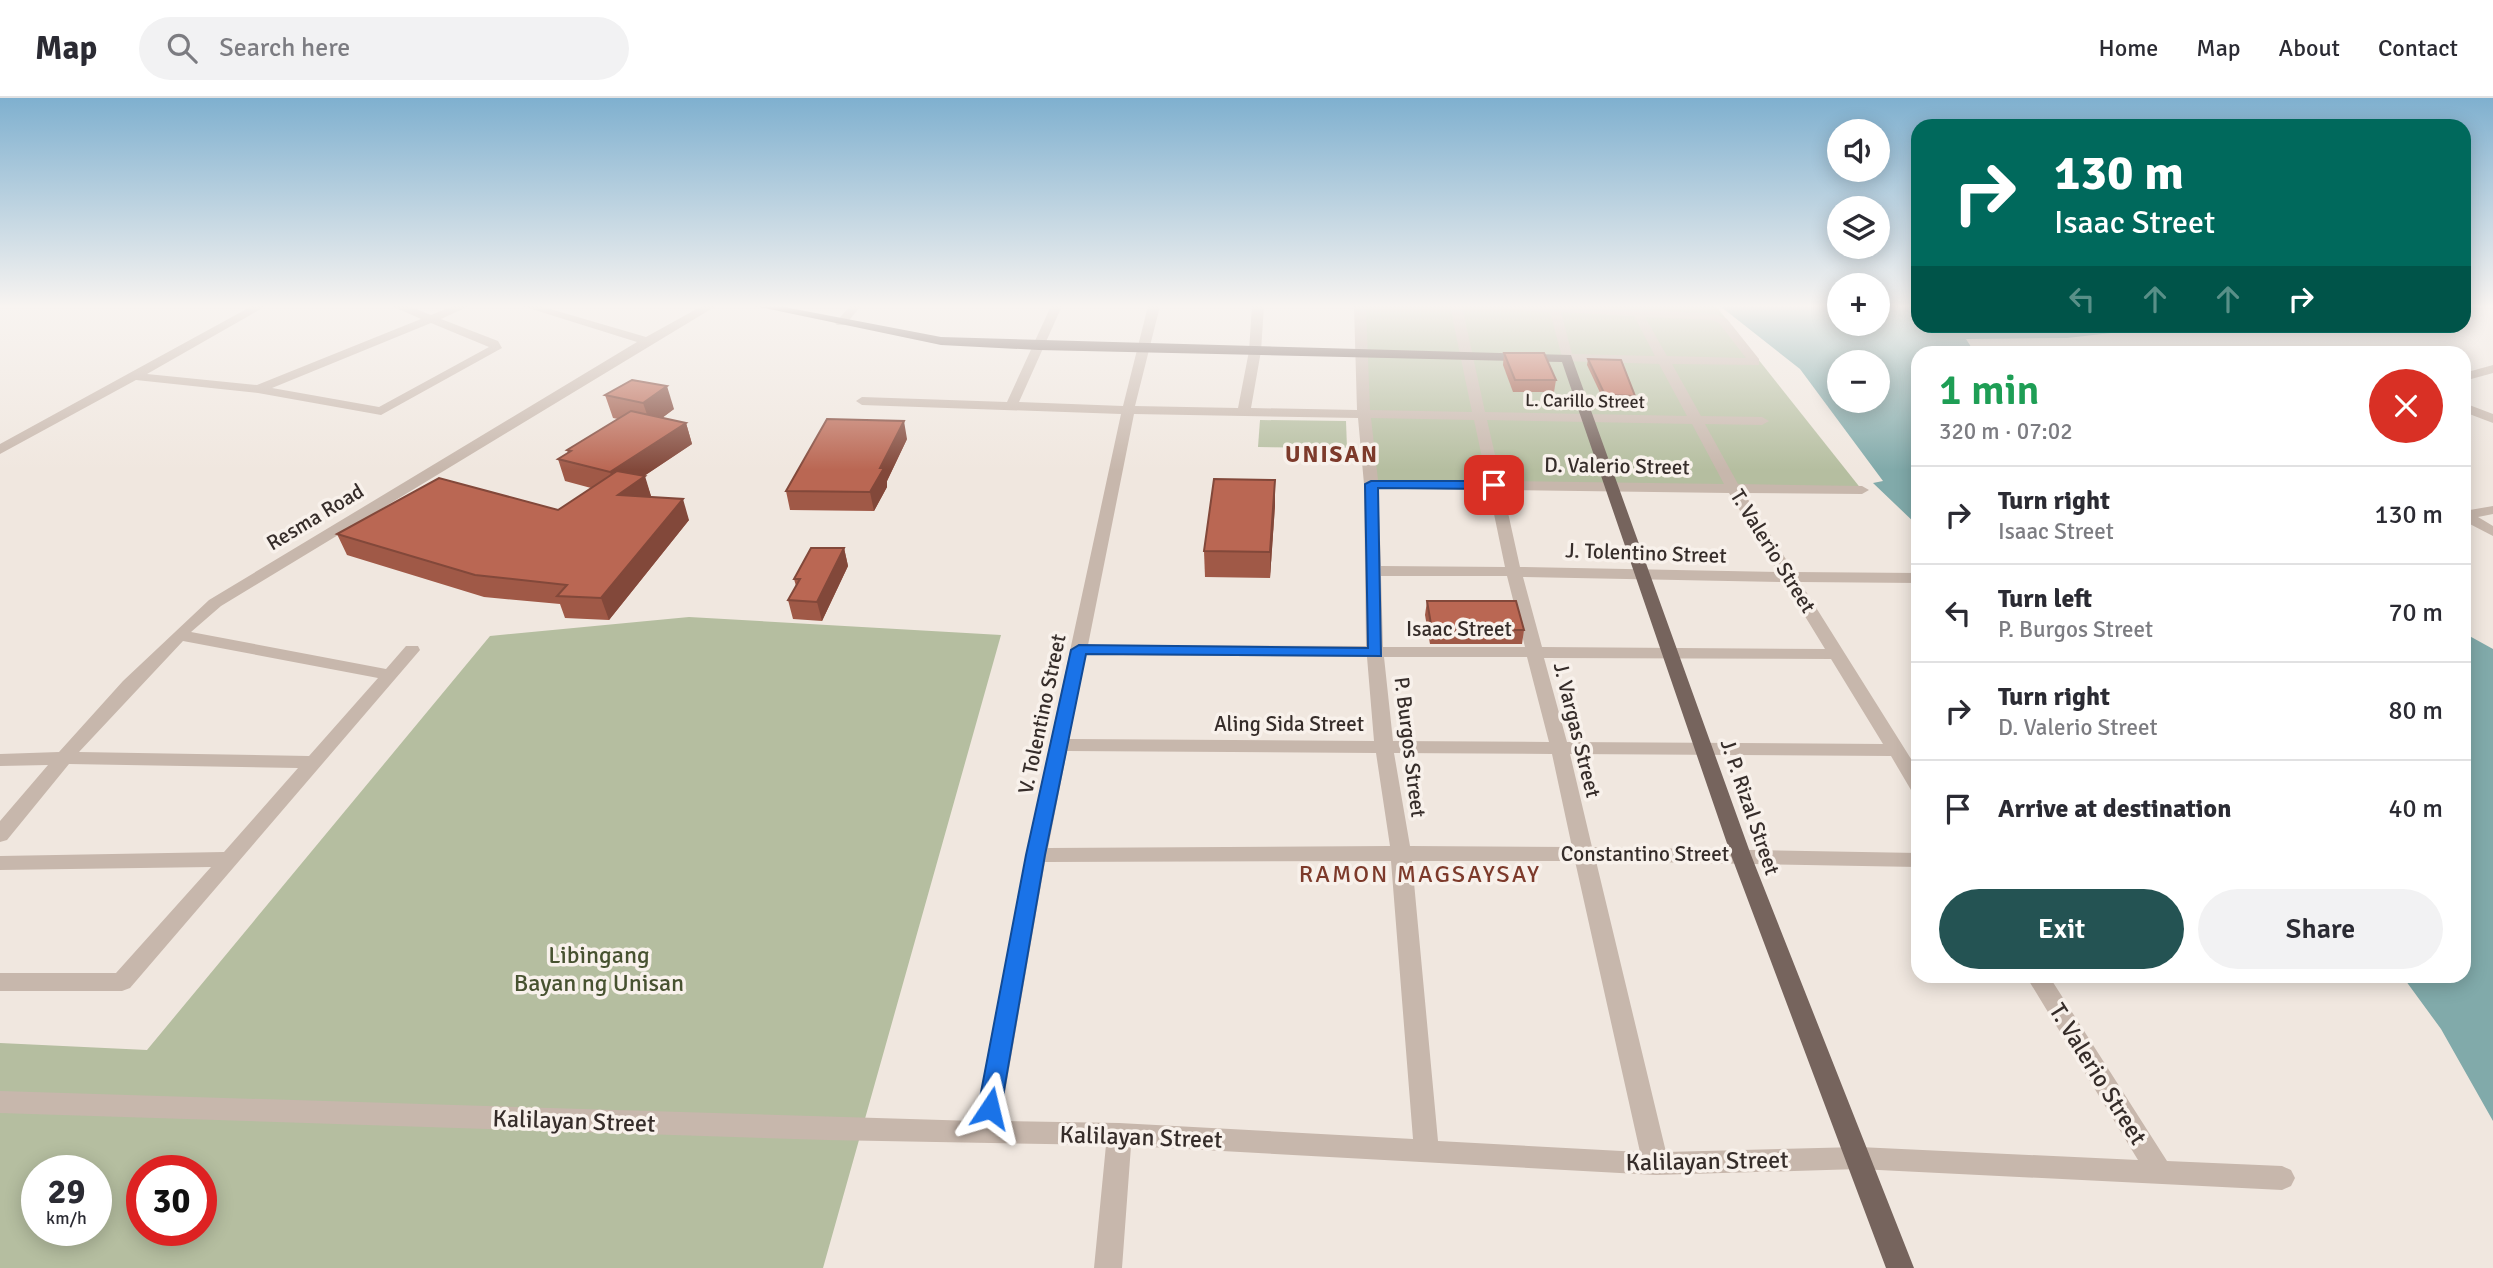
<!DOCTYPE html>
<meta charset="utf-8">
<style>
:root{--surface:#fff;--page:#f2f2f3;--text:#2b2b33;--muted:#7c7c81;--line:#e1e1e2;--accent:#245353}
body{margin:0;font-family:Signika,sans-serif;background:var(--page);color:var(--text);height:100vh;display:flex;flex-direction:column;font-size:26px;white-space:nowrap}
*{box-sizing:border-box;margin:0}
p{font-size:23px;color:var(--muted)}
.icon{flex:none;width:38px;height:38px;fill:none;stroke:currentColor;stroke-width:2;stroke-linecap:round;stroke-linejoin:round}
.map{position:relative;flex:1;overflow:hidden}
.sheet{position:absolute;left:1911px;top:248px;width:560px;height:637px;display:flex;flex-direction:column;background:var(--surface);border-radius:21px;box-shadow:0 4px 18px #0003}
.sheet>*{flex:none}
.banner{position:absolute;left:1911px;top:21px;width:560px;height:214px;border-radius:21px;box-shadow:0 4px 18px #0003;background:#00695c;color:#fff;overflow:hidden}
.controls{position:absolute;left:1827px;top:21px;display:grid;gap:14px}
.controls a{display:grid;place-items:center;width:63px;height:63px;border-radius:50%;background:var(--surface);box-shadow:0 4px 18px #0003;font-size:35px}
.speed{position:absolute;left:21px;top:1057px;display:flex;gap:14px;font-size:35px;font-weight:700;text-align:center}
.speed>*{display:grid;place-content:center;width:91px;height:91px;border-radius:50%;background:var(--surface);box-shadow:0 4px 18px #0003;line-height:1}
.speed small{font-size:18px;font-weight:400}
.speed .limit{border:10px solid #d22;background:#fff;color:#111}
.pin{position:absolute;display:grid;place-items:center;width:60px;height:60px;color:#fff;margin:-30px;border-radius:14px;box-shadow:0 4px 10px #0006}
.me{position:absolute;width:77px;margin:-38px;rotate:10deg;stroke-linejoin:round;filter:drop-shadow(0 0 5px #0008)}
.turn{display:flex;align-items:center;gap:24px;height:147px;padding:0 28px;font-size:32px}
.turn .icon{width:91px;height:91px;stroke-width:2.5}
.turn b{display:block;font-size:49px;line-height:60px}
.lanes{display:flex;align-items:center;height:66px;padding:0 28px;background:#0003;justify-content:center;gap:35px;direction:ltr}
.lanes .off{opacity:.35}
.round{display:grid;place-items:center;flex:none;width:74px;height:74px;border-radius:37px;background:var(--page)}
.headline{display:flex;align-items:center;justify-content:space-between;height:119px;padding:0 28px}
h1{font-size:42px;font-weight:600;line-height:52px;color:#1e9e55}
.action{display:flex;gap:14px;margin-top:auto;padding:14px 28px}
.action a{flex:1;height:80px;border-radius:42px;background:var(--accent);color:#fff;font-size:28px;font-weight:600;line-height:80px;text-align:center}
.action a+a{background:var(--page);color:var(--text)}
ul{padding:0;list-style:none}
li{display:flex;align-items:center;gap:21px;height:98px;padding:0 28px;border-top:2px solid var(--line)}
li div{flex:1}
li b{display:block;font-size:26px}
li em{font-style:normal}
header{display:flex;align-items:center;gap:42px;box-sizing:border-box;height:98px;padding:0 35px;background:var(--surface);border-bottom:2px solid var(--line)}
header strong{font-size:33px}
nav{display:flex;gap:38px;margin-inline-start:auto;font-size:24px}
.search{width:490px;height:63px;background:var(--page);display:flex;align-items:center;gap:18px;box-sizing:border-box;padding:0 24px;border-radius:38px;color:var(--muted);font-size:26px}
.map>svg:first-child{display:block}
.green{fill:#b5bea0;fill-rule:evenodd}
.water{fill:#81aaaa;fill-rule:evenodd}
.lines{fill:none;stroke-linecap:round;stroke-linejoin:round}
.minor{fill:#c7b7ac;fill-rule:evenodd}
.primary{fill:#76645d;fill-rule:evenodd}
.wall{fill:#a05947}
.shaded-wall{fill:#82483a}
.building{fill:#ba6753;stroke:#82483a;stroke-width:2}
.route{fill:#1a73e8;stroke:#114b97;stroke-width:2}
.labels{text-anchor:middle;stroke-width:7;stroke-linejoin:round;paint-order:stroke}
.far-street-label{font-size:18px;fill:#362d2a;stroke:#f8f1eb}
.street-label{font-size:21px;fill:#362d2a;stroke:#f8f1eb}
.far-district-label{font-size:23px;font-weight:bold;letter-spacing:2px;fill:#7d3a2b;stroke:#f8f1eb}
.quarter-label{font-size:24px;letter-spacing:2px;fill:#7d3a2b;stroke:#f8f1eb}
.near-park-label{font-size:24px;fill:#475230;stroke:#f8f1eb}
.near-street-label{font-size:24px;fill:#362d2a;stroke:#f8f1eb}
</style>
<header>
<strong>Map</strong>
<div class="search"><svg class="icon" aria-label="search" viewBox="0 0 24 24"><circle cx="10" cy="10" r="6"/><path d="M15 15l6 6"/></svg>Search here</div>
<nav><a>Home</a><a>Map</a><a>About</a><a>Contact</a></nav>
</header>
<div class="map">
<svg width="2493" height="1170" viewBox="0 0 2493 1170">
<rect width="100%" height="100%" fill="#f0e7df"/>
<!-- green -->
<g class="green">
<path d="M 1360,208 L 1716,208 L 1862,392 L 1371,386 Z"/>
<path d="M 1260,322 L 1346,323 L 1347,350 L 1258,349 Z"/>
<path d="M 689,519 L 1001,537 L 823,1170 L 0,1170 L 0,945 L 147,952 L 490,538 ZM 37,1073 L 96,1073 L 96,1132 L 37,1132 ZM 142,1073 L 201,1073 L 201,1132 L 142,1132 Z"/>
</g>
<!-- water -->
<g class="water">
<path d="M 1720,208 L 1839,208 L 1839,226 L 1878,226 L 1878,208 L 1918,208 L 1918,228 L 2173,228 L 2067,240 L 1966,241 L 1975,255 L 1918,256 L 1918,428 L 1873,385 L 1883,383 L 1800,271 ZM 1839,264 L 1878,264 L 1878,303 L 1839,303 Z"/>
<path d="M 2464,535 L 2493,551 L 2493,1023 L 2441,931 L 2403,879 L 2464,878 Z"/>
</g>
<g class="lines">
<!-- minor -->
<g class="minor">
<path d="M 252,208 L 266,208 L 147,276 L 257,287 L 421,221 L 392,208 L 408,208 L 431,217 L 453,208 L 469,208 L 441,221 L 498,243 L 502,250 L 381,317 L 258,295 L 136,282 L 0,356 L 0,346 ZM 431,225 L 489,249 L 379,309 L 272,290 Z"/>
<path d="M 522,208 L 540,208 L 646,239 L 702,208 L 716,208 L 221,508 L 191,534 L 386,571 L 406,548 L 418,548 L 420,552 L 130,890 L 122,893 L 0,893 L 0,875 L 116,875 L 211,769 L 0,772 L 0,758 L 224,754 L 298,670 L 69,666 L 7,742 L 0,744 L 0,723 L 48,667 L 0,668 L 0,656 L 59,654 L 123,583 L 209,502 L 637,244 ZM 183,543 L 378,580 L 309,658 L 79,654 Z"/>
<path d="M 850,208 L 861,208 L 845,227 L 837,227 L 835,225 Z"/>
<path d="M 1051,208 L 1062,208 L 1019,304 L 1123,308 L 1148,208 L 1160,208 L 1135,308 L 1238,310 L 1249,253 L 1252,208 L 1264,208 L 1261,253 L 1251,310 L 1357,312 L 1354,208 L 1366,208 L 1370,312 L 1472,314 L 1450,208 L 1462,208 L 1485,314 L 1687,318 L 1659,266 L 1563,263 L 1550,214 L 1508,211 L 1503,208 L 1576,208 L 1714,216 L 1727,221 L 1759,261 L 1759,267 L 1672,266 L 1701,318 L 1762,319 L 1769,323 L 1762,327 L 1705,326 L 1738,386 L 1862,388 L 1869,392 L 1862,396 L 1744,395 L 1794,474 L 1918,475 L 1918,485 L 1800,484 L 1918,672 L 1918,693 L 1911,692 L 1891,658 L 1570,656 L 1592,749 L 1918,755 L 1918,769 L 1596,763 L 1666,1054 L 1859,1049 L 2138,1062 L 2026,878 L 2049,878 L 2167,1063 L 2282,1068 L 2291,1072 L 2295,1080 L 2291,1088 L 2282,1092 L 1859,1071 L 1656,1077 L 1131,1048 L 1122,1170 L 1094,1170 L 1106,1047 L 827,1042 L 0,1015 L 0,993 L 975,1023 L 1026,757 L 1121,316 L 862,307 L 856,303 L 862,299 L 1007,304 ZM 1561,214 L 1634,218 L 1655,258 L 1572,256 ZM 1645,219 L 1712,222 L 1719,225 L 1746,260 L 1667,258 ZM 1134,316 L 1358,320 L 1364,386 L 1366,548 L 1088,547 ZM 1371,320 L 1474,322 L 1487,383 L 1378,382 ZM 1487,322 L 1692,326 L 1724,386 L 1501,383 ZM 1378,390 L 1489,392 L 1505,469 L 1381,468 ZM 1503,392 L 1729,395 L 1778,474 L 1520,469 ZM 1381,478 L 1507,478 L 1525,549 L 1383,549 ZM 1523,479 L 1784,484 L 1825,551 L 1542,549 ZM 1086,557 L 1367,559 L 1374,643 L 1069,641 ZM 1384,559 L 1527,559 L 1549,644 L 1393,643 ZM 1544,560 L 1831,561 L 1883,646 L 1567,644 ZM 1067,653 L 1376,655 L 1390,748 L 1048,750 ZM 1394,655 L 1552,656 L 1572,749 L 1410,748 ZM 1391,763 L 1413,1041 L 1119,1025 L 1000,1023 L 1045,764 ZM 1412,763 L 1575,763 L 1640,1054 L 1438,1043 Z"/>
<path d="M 2493,267 L 2493,275 L 2464,283 L 2464,275 Z"/>
<path d="M 2464,305 L 2493,316 L 2493,325 L 2464,314 Z"/>
<path d="M 2493,408 L 2493,416 L 2478,419 L 2493,428 L 2493,438 L 2464,423 L 2464,413 Z"/>
</g>
<!-- primary -->
<path class="primary" d="M 755,208 L 779,208 L 941,239 L 1571,257 L 1751,757 L 1914,1170 L 1886,1170 L 1731,757 L 1562,264 L 1039,252 L 941,247 Z"/>
</g>
<!-- wall -->
<g class="wall">
<path d="M 1504,255 L 1556,282 L 1554,294 L 1513,294 L 1503,267 Z"/>
<path d="M 1588,261 L 1635,298 L 1634,304 L 1604,303 L 1587,267 Z"/>
<path d="M 605,297 L 674,311 L 662,320 L 686,325 L 692,346 L 644,378 L 651,398 L 650,399 L 689,422 L 609,522 L 565,520 L 560,506 L 484,499 L 347,457 L 337,436 L 558,412 L 591,390 L 565,383 L 558,361 L 568,355 L 567,352 L 618,321 L 613,320 Z"/>
<path d="M 907,341 L 887,383 L 887,389 L 874,413 L 790,412 L 786,393 Z"/>
<path d="M 1275,382 L 1275,407 L 1270,480 L 1205,479 L 1204,453 Z"/>
<path d="M 844,450 L 848,468 L 822,523 L 793,521 L 788,502 L 796,488 L 794,481 Z"/>
<path d="M 1427,503 L 1524,532 L 1522,546 L 1430,546 L 1425,517 Z"/>
</g>
<!-- shaded-wall -->
<g class="shaded-wall">
<path d="M 667,288 L 674,311 L 651,328 L 643,305 Z"/>
<path d="M 904,323 L 907,341 L 887,383 L 887,389 L 874,413 L 870,394 L 880,370 Z"/>
<path d="M 686,325 L 692,346 L 617,396 L 610,374 Z"/>
<path d="M 645,378 L 651,398 L 625,417 L 618,397 Z"/>
<path d="M 1275,382 L 1275,407 L 1270,480 L 1270,454 Z"/>
<path d="M 683,401 L 689,422 L 609,522 L 601,500 Z"/>
<path d="M 844,450 L 848,468 L 822,523 L 817,504 Z"/>
</g>
<!-- building -->
<g class="building">
<path d="M 1504,255 L 1544,255 L 1556,282 L 1515,282 Z"/>
<path d="M 1588,261 L 1621,262 L 1635,298 L 1605,297 Z"/>
<path d="M 632,282 L 667,288 L 643,305 L 605,297 Z"/>
<path d="M 631,313 L 686,325 L 610,374 L 558,361 L 571,353 L 567,352 Z"/>
<path d="M 827,321 L 904,323 L 880,370 L 884,370 L 870,394 L 786,393 Z"/>
<path d="M 617,373 L 645,378 L 618,397 L 683,401 L 601,500 L 557,498 L 567,487 L 475,477 L 337,436 L 439,380 L 558,412 Z"/>
<path d="M 1214,381 L 1275,382 L 1270,454 L 1204,453 Z"/>
<path d="M 811,450 L 844,450 L 817,504 L 788,502 L 800,481 L 794,481 Z"/>
<path d="M 1427,503 L 1516,503 L 1524,532 L 1432,532 Z"/>
</g>
<!-- sky -->
<linearGradient id="sky" x2="0" y2="1"><stop stop-color="#7fb0cf"/><stop offset="0.56" stop-color="#f8f4f1"/><stop offset="1" stop-color="#f8f4f1" stop-opacity="0"/></linearGradient>
<rect width="2493" height="372" fill="url(#sky)"/>
<!-- route -->
<path class="route" d="M 1371,383 L 1494,383 L 1501,387 L 1494,391 L 1378,390 L 1381,558 L 1086,556 L 1045,757 L 1001,1010 L 998,1017 L 990,1020 L 982,1017 L 978,1010 L 1026,757 L 1071,552 L 1079,547 L 1368,550 L 1365,386 Z"/>
<g class="labels">
<!-- far-street labels -->
<g class="far-street-label">
<text transform="translate(1585 303) rotate(1)" y="6">L. Carillo Street</text>
</g>
<!-- street labels -->
<g class="street-label">
<text transform="translate(1617 368) rotate(1)" y="7">D. Valerio Street</text>
<text transform="translate(315 419) rotate(-31)" y="7">Resma Road</text>
<text transform="translate(1773 453) rotate(58)" y="7">T. Valerio Street</text>
<text transform="translate(1646 455) rotate(2)" y="7">J. Tolentino Street</text>
<text x="1459" y="538">Isaac Street</text>
<text transform="translate(1042 616) rotate(-78)" y="7">V. Tolentino Street</text>
<text x="1289" y="633">Aling Sida Street</text>
<text transform="translate(1577 632) rotate(76)" y="7">J. Vargas Street</text>
<text transform="translate(1410 649) rotate(83)" y="7">P. Burgos Street</text>
<text transform="translate(1750 709) rotate(71)" y="7">J. P. Rizal Street</text>
<text x="1645" y="763">Constantino Street</text>
</g>
<!-- far-district labels -->
<g class="far-district-label">
<text x="1332" y="364">UNISAN</text>
</g>
<!-- quarter labels -->
<g class="quarter-label">
<text x="1420" y="784">RAMON MAGSAYSAY</text>
</g>
<!-- near-park labels -->
<g class="near-park-label">
<text x="599" y="865">Libingang<tspan x="599" dy="28">Bayan ng Unisan</tspan></text>
</g>
<!-- near-street labels -->
<g class="near-street-label">
<text transform="translate(2098 976) rotate(58)" y="8">T. Valerio Street</text>
<text transform="translate(574 1023) rotate(2)" y="8">Kalilayan Street</text>
<text transform="translate(1141 1039) rotate(2)" y="8">Kalilayan Street</text>
<text transform="translate(1707 1063) rotate(-1)" y="8">Kalilayan Street</text>
</g>
</g>
</svg>
<div class="controls">
<a><svg class="icon" aria-label="sound" viewBox="0 0 24 24"><path d="M4 9h4l5-4v14l-5-4H4zM17 9q2 3 0 6"/></svg></a>
<a><svg class="icon" aria-label="layers" viewBox="0 0 24 24"><path d="M12 4l9 5-9 5-9-5zM3 14l9 5 9-5"/></svg></a>
<a>+</a>
<a>−</a>
</div>
<div class="speed"><div>29<small>km/h</small></div><div class="limit">30</div></div>
<div class="pin" style="left:1494px;top:387px;background:#d93025"><svg class="icon" aria-label="arrive" viewBox="0 0 24 24"><path d="M6 21V4h12l-3 4 3 4H6"/></svg></div>
<svg class="me" style="left:990px;top:1010px" viewBox="-20 -20 40 40"><path d="M0-17L14 15 0 8-14 15z" fill="#1a73e8" stroke="#fff" stroke-width="4"/></svg>
<div class="banner">
<div class="turn"><svg class="icon" aria-label="right" viewBox="0 0 24 24"><path d="M7 20v-9h11M14 6l5 5-5 5"/></svg><div><b>130 m</b>Isaac Street</div></div>
<div class="lanes"><svg class="icon off" aria-label="left" viewBox="0 0 24 24"><path d="M17 20v-9H6M10 6l-5 5 5 5"/></svg><svg class="icon off" aria-label="ahead" viewBox="0 0 24 24"><path d="M12 20V5M6 11l6-6 6 6"/></svg><svg class="icon off" aria-label="ahead" viewBox="0 0 24 24"><path d="M12 20V5M6 11l6-6 6 6"/></svg><svg class="icon" aria-label="right" viewBox="0 0 24 24"><path d="M7 20v-9h11M14 6l5 5-5 5"/></svg></div>
</div>
<section class="sheet">
<div class="headline"><div><h1>1 min</h1><p>320 m · 07:02</p></div><a class="round" style="background:#d93025;color:#fff"><svg class="icon" aria-label="close" viewBox="0 0 24 24"><path d="M6 6l12 12M18 6L6 18"/></svg></a></div>
<ul>
<li><svg class="icon" aria-label="right" viewBox="0 0 24 24"><path d="M7 20v-9h11M14 6l5 5-5 5"/></svg><div><b>Turn right</b><p>Isaac Street</p></div><em>130 m</em></li>
<li><svg class="icon" aria-label="left" viewBox="0 0 24 24"><path d="M17 20v-9H6M10 6l-5 5 5 5"/></svg><div><b>Turn left</b><p>P. Burgos Street</p></div><em>70 m</em></li>
<li><svg class="icon" aria-label="right" viewBox="0 0 24 24"><path d="M7 20v-9h11M14 6l5 5-5 5"/></svg><div><b>Turn right</b><p>D. Valerio Street</p></div><em>80 m</em></li>
<li><svg class="icon" aria-label="arrive" viewBox="0 0 24 24"><path d="M6 21V4h12l-3 4 3 4H6"/></svg><div><b>Arrive at destination</b></div><em>40 m</em></li>
</ul>
<div class="action"><a>Exit</a><a>Share</a></div>
</section>
</div>
